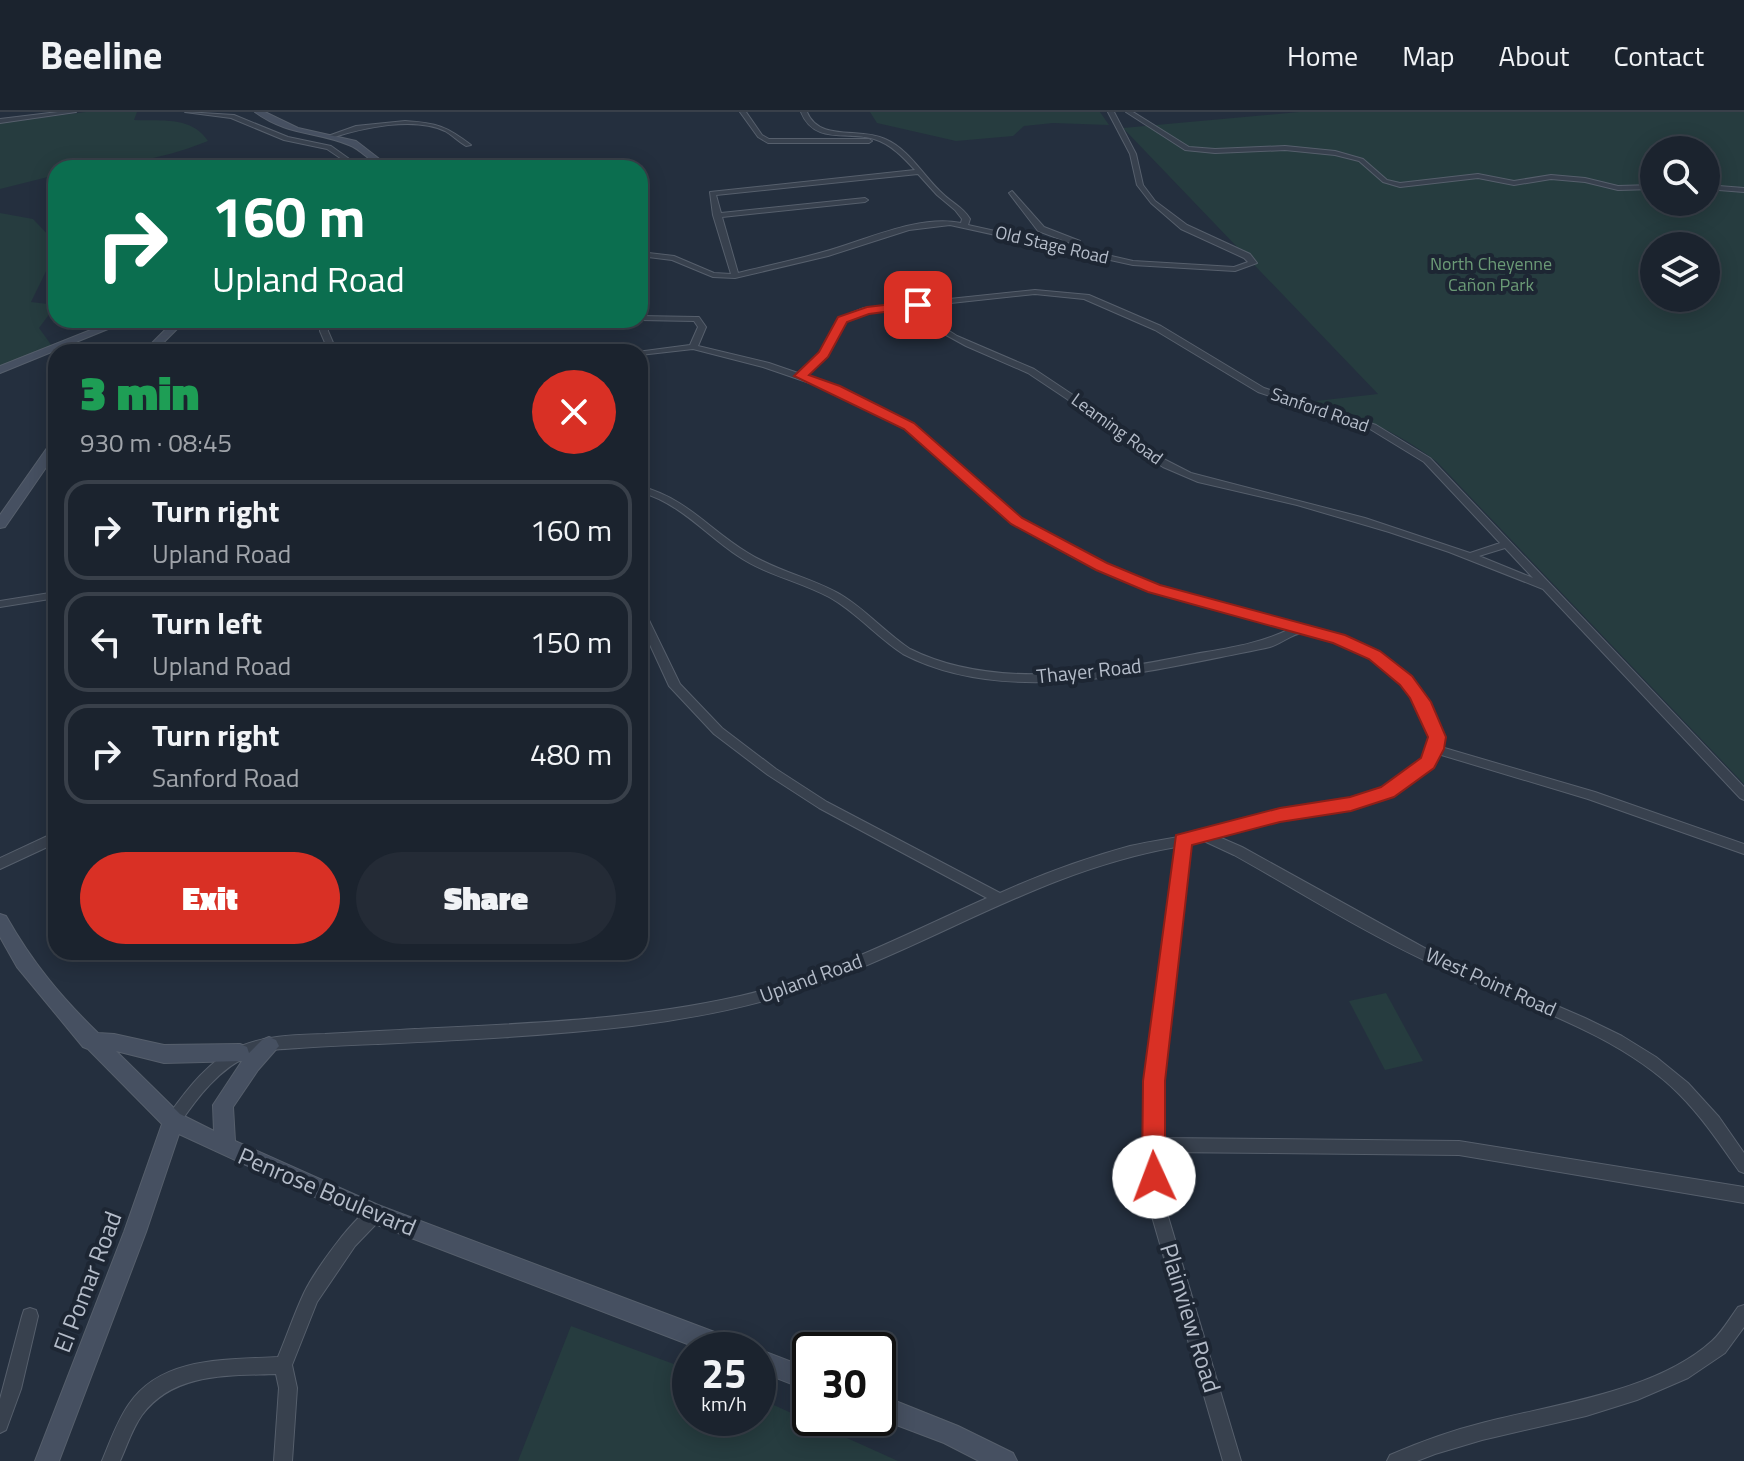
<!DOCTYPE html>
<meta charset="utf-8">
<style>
:root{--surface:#1b232e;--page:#242b36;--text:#f1f3f6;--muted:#a0a4aa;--line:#39404a;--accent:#d93025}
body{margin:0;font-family:"Titillium Web",sans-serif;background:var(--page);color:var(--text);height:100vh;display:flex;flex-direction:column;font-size:30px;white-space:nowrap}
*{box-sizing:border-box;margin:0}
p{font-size:26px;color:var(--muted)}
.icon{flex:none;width:44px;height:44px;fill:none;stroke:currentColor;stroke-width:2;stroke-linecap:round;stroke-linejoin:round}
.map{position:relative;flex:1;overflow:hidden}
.sheet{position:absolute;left:48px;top:232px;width:600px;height:616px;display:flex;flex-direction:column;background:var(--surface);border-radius:24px;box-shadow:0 4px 20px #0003,0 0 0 2px var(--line)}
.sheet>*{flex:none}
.hud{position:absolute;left:48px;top:48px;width:600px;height:168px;border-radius:24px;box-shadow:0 4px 20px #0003,0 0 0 2px var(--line);background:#0b6e4f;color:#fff;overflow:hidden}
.controls{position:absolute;left:1640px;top:24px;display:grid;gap:16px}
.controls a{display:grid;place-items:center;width:80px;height:80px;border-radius:50%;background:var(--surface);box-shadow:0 4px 20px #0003,0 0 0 2px var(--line);font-size:40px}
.speed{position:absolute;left:672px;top:1220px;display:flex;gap:16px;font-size:40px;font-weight:700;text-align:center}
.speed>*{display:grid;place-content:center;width:104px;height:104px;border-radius:50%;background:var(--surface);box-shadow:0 4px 20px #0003,0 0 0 2px var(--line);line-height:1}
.speed small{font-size:20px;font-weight:400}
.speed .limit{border:4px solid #111;border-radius:12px;background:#fff;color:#111}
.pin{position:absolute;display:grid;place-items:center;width:68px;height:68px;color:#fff;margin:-34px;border-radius:16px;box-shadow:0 4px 12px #0006}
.me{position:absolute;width:88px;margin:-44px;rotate:358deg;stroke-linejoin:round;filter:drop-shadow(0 0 6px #0008)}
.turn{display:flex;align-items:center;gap:28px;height:168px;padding:0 32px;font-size:36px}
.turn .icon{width:104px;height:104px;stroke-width:2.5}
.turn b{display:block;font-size:56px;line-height:68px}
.round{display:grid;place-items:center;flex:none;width:84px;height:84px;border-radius:42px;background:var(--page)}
.overview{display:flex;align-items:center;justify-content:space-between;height:136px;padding:0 32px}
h1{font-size:48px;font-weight:800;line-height:60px;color:#1e9e55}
.action{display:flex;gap:16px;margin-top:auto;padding:16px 32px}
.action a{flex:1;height:92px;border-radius:48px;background:var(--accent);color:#fff;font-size:32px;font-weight:800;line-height:92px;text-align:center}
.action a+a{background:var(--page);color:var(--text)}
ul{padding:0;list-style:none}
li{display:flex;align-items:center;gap:24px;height:100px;margin:0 16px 12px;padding:0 16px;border:4px solid var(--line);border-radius:24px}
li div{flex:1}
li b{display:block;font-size:30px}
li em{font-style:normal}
header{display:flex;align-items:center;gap:48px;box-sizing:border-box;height:112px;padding:0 40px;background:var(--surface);border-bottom:2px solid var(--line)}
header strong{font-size:38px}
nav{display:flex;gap:44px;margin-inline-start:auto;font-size:28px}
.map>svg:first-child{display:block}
.green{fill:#263c3f;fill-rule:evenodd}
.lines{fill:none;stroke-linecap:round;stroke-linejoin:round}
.street-casing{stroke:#565f6c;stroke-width:2}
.secondary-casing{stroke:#565f6c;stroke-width:2}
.street{fill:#38414e;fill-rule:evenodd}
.secondary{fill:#465061;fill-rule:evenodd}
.route{fill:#d93025;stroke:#8d1f18;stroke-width:2}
.labels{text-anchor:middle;stroke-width:8;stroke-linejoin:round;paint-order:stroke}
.far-street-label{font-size:18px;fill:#b4bcc9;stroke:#1d2633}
.far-park-label{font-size:18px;fill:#6b9a76;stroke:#1d2633}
.street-label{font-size:20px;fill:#b4bcc9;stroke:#1d2633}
.near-street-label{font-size:24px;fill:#b4bcc9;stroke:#1d2633}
</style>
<header>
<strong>Beeline</strong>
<nav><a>Home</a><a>Map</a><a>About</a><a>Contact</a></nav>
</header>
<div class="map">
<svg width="1744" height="1349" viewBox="0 0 1744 1349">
<rect width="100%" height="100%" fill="#242f3e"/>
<!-- green -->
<g class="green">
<path d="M 86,0 L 137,0 L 134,8 C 161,9 192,4 208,29 C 158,49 109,56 56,56 L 56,63 L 0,77 L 0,11 Z"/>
<path d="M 870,0 L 1100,0 L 1109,13 L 1053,11 L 1024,14 L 1013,24 L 956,29 L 877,11 Z"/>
<path d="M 1299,0 L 1744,0 L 1744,672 L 1437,350 C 1397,319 1356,302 1307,290 L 1378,282 L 1123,16 ZM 1654,38 L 1706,38 L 1706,90 L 1654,90 ZM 1654,134 L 1706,134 L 1706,186 L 1654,186 Z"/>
<path d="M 0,101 L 33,107 L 52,127 L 52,147 L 31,190 L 56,193 L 39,216 L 52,234 L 3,254 L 0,262 Z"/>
<path d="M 1386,881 L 1423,949 L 1385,958 L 1349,889 Z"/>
<path d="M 571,1214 L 690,1258 L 690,1306 L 758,1306 L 758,1286 L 898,1349 L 518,1349 Z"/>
</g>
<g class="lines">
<!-- street casing -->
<g class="street-casing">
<g id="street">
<path d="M 58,0 L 76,0 L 0,11 L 0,7 Z"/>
<path d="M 185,0 L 234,3 L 288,25 L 331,34 L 362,56 L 355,56 L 327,37 L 284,28 L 231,6 Z"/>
<path d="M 740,0 L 746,0 L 762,23 L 769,27 L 869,27 L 872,29 L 869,31 L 768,31 L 758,25 Z"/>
<path d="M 801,0 L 807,0 C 819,30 860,15 885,27 C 910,38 923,64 943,82 C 952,91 963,95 970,107 L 968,113 L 1073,136 L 1073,132 L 1038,119 L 1009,81 L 1012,79 L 1044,115 L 1080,129 L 1081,137 L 1133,149 L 1234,155 L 1248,150 L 1244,146 L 1181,117 L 1151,91 L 1137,73 L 1130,42 L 1108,0 L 1114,0 L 1136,42 L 1143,73 L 1155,89 L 1187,113 L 1250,142 L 1257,151 L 1235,159 L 1133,153 L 950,113 L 909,118 L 828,144 L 735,166 L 713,165 L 672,148 L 640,144 L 640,140 L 674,144 L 714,161 L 731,162 L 713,103 L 710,80 L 915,58 C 904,46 891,32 874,27 C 848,19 814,33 801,0 ZM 918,62 L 937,83 L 955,98 L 962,107 L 961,111 C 918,102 864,129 823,140 C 795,148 766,154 738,161 L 722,105 L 865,90 L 868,88 L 865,86 L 721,101 L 716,83 Z"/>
<path d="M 1126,0 L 1133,0 L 1189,35 L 1215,37 L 1285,34 L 1335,39 L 1363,47 L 1387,68 L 1400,71 L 1478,62 L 1514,69 L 1551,63 L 1585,66 L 1618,74 L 1654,73 L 1654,77 L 1618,78 L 1585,70 L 1551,67 L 1514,73 L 1478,66 L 1400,75 L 1383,70 L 1359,49 L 1335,43 L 1285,38 L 1215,41 L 1185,38 Z"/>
<path d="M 405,9 C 437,11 446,14 471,33 L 466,34 C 459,30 452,23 445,19 C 414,4 362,16 331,26 L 328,24 L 356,14 Z"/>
<path d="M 248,49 L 284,54 L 287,56 L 248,53 L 211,56 Z"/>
<path d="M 56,72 L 56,81 L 53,79 L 53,74 Z"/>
<path d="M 1706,73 L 1744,76 L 1744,80 L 1706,77 Z"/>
<path d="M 1035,178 L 1089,183 L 1161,214 L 1264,276 L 1376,313 L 1430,346 L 1744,675 L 1744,688 L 1740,686 L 1543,477 L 1449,440 L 1389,420 L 1297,393 L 1198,370 L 1163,355 L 1124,331 L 1067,287 L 1028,261 L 966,234 L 937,218 L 925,208 L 916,195 L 868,200 L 845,210 L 827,244 L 805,264 L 839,275 L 912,312 L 1010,400 L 1077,439 L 1158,475 L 1343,524 L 1378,540 L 1410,566 L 1429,592 L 1443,625 L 1441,635 L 1595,680 L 1744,732 L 1744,742 L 1588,687 L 1438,642 C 1400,694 1350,696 1291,707 C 1266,711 1243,718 1219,725 L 1242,735 L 1430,839 L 1585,906 L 1622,924 L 1656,945 L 1688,971 L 1719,1005 L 1744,1041 L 1744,1061 L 1739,1059 C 1720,1032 1702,1005 1679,982 C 1614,917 1508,889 1426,849 C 1360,818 1297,778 1234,743 L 1204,729 L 1189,733 C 1179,830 1159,928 1161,1026 L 1459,1029 L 1744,1075 L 1744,1091 L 1459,1043 L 1161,1040 L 1167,1101 L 1241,1349 L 1223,1349 L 1151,1101 L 1144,1033 L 1153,914 L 1176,735 C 1052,757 957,818 843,863 C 775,890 704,905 632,914 C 547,924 463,928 378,932 C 352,933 325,934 299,936 C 283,937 266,937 251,943 C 220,955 196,987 178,1014 L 173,1016 L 168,1014 L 166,1009 L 168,1004 C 187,977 210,947 241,934 C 267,923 297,923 325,922 C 355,920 385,919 415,917 C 523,912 634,908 740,884 C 827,864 906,822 987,786 L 819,696 L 768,663 L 714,622 L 669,574 L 640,511 L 640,497 L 645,500 L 680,572 L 722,616 L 776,657 L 827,690 L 1000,781 C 1042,762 1086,746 1130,734 C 1152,729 1174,726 1195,722 C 1221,716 1245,706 1271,701 C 1306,694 1343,692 1377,679 C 1397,671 1418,657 1428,638 C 1437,620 1415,587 1403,573 C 1383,549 1351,534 1321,526 C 1316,524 1309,521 1303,521 C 1293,521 1281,532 1270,535 C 1261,537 1251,539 1241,541 C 1136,562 1003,594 903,542 C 877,525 856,500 829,485 C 799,469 766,463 738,444 C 705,422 680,391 640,380 L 640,374 C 688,387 708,417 748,441 C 778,460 813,466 843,484 C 867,499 886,521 910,537 C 994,579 1107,560 1195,542 C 1229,536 1259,532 1290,517 L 1150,479 L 1069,443 L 1004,404 L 906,316 L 833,279 L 763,255 L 693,237 L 640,243 L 640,240 L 637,240 L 690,233 L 698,215 L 694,209 L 640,208 L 640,204 L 696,205 L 699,205 L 706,215 L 698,234 L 769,251 L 798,261 L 821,241 L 839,206 L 864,196 ZM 1035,182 L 1084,187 L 1155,218 L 1258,280 L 1370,317 L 1424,350 L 1500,431 L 1470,441 L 1365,406 L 1191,361 L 1150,340 L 1073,283 L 1034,257 L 957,224 L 943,215 L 923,194 ZM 1505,436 L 1533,466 L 1479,444 Z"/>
<path d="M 320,208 L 328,208 L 328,219 L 337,240 L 329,240 L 320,219 Z"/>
<path d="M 518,208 L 578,208 L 574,210 L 522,210 Z"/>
<path d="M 56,480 L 56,486 L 0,495 L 0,489 Z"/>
<path d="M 56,720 L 56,731 L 0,757 L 0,746 Z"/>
<path d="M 374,1094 L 380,1096 L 382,1102 L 380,1108 L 355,1134 L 317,1190 L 292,1253 L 297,1276 L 292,1349 L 274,1349 L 279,1276 L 276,1262 C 228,1264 174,1260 142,1303 C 132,1317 127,1334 120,1349 L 102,1349 C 110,1330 117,1309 129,1292 C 162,1244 226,1248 278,1245 C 287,1224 294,1202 304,1181 C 314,1160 354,1103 374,1094 Z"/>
<path d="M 1744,1193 L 1744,1215 L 1725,1241 L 1688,1266 L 1637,1288 L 1586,1304 L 1482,1328 L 1435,1342 L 1417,1349 L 1387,1349 L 1390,1343 C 1420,1330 1450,1319 1482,1311 C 1554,1292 1656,1280 1712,1229 C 1722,1220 1730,1206 1738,1195 Z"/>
<path d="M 30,1196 L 36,1198 L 38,1204 L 21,1277 L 6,1318 L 0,1321 L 0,1287 L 22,1204 L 24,1198 Z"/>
</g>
</g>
<!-- secondary casing -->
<g class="secondary-casing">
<g id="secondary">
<path d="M 255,0 L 265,0 L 298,16 L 356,29 L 391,56 C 373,56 365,39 349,33 C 315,19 288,24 255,0 Z"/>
<path d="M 116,208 L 130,208 L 0,261 L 0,254 Z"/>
<path d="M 175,208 L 186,208 L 154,240 L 143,240 Z"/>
<path d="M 56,328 L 56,341 L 5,415 L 0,416 L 0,403 L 52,329 Z"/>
<path d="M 0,802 L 6,804 C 32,850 60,884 98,921 L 114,922 L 164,933 L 240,932 L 247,935 L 249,941 L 262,928 L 269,925 L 276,928 L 279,934 L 258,958 L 233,995 L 235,1029 L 378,1093 L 733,1227 L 741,1230 L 744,1238 L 703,1238 L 367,1109 L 179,1022 L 146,1120 L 59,1349 L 35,1349 L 124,1120 L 162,1012 L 88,937 L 83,935 L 17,855 L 0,825 ZM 116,939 L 164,951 L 242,949 L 213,993 L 214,1019 L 180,1002 Z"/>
<path d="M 758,1237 L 810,1257 L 810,1279 L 758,1259 L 758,1238 L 755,1238 Z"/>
<path d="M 878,1282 L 958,1314 L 1013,1341 L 1017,1349 L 979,1349 L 944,1331 L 878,1306 Z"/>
</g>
</g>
<!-- street -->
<use href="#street" class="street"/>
<!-- secondary -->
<use href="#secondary" class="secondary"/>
</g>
<!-- route -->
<path class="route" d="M 918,189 L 922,190 L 922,195 L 869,202 L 847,210 L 828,245 L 809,263 L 840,274 L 914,311 L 1022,406 L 1107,451 L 1160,473 L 1345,523 L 1380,539 L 1412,564 L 1431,590 L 1446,625 L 1444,637 L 1434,656 L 1394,685 L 1351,699 L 1280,710 L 1192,733 L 1165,969 L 1165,1065 L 1162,1073 L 1154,1077 L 1145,1073 L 1142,1065 L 1143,969 L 1176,723 L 1280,696 L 1350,685 L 1381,675 L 1421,646 L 1428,625 L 1410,586 L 1400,573 L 1369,547 L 1333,531 L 1148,480 L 1096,458 L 1011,412 L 904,317 L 794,264 L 819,240 L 838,205 L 867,195 Z"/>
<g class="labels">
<!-- far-street labels -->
<g class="far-street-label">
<text transform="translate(1052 133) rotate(13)" y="6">Old Stage Road</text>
<text transform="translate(1320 298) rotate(19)" y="6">Sanford Road</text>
<text transform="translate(1117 317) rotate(36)" y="6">Leaming Road</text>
</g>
<!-- far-park labels -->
<g class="far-park-label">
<text x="1491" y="158">North Cheyenne<tspan x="1491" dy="21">Cañon Park</tspan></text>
</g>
<!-- street labels -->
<g class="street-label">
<text transform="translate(1089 559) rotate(-6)" y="7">Thayer Road</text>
<text transform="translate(811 866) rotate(-20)" y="7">Upland Road</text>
<text transform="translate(1491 870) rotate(24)" y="7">West Point Road</text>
</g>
<!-- near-street labels -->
<g class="near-street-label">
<text transform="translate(327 1080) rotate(23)" y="8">Penrose Boulevard</text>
<text transform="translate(88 1170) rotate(-69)" y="8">El Pomar Road</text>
<text transform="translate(1190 1206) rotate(73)" y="8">Plainview Road</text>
</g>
</g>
</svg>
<div class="controls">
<a><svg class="icon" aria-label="search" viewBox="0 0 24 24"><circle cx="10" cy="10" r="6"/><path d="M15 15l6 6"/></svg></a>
<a><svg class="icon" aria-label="layers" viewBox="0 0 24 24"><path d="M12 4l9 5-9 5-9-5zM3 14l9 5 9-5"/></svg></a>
</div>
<div class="speed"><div>25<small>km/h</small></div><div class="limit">30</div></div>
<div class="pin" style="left:918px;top:193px;background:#d93025"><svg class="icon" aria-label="arrive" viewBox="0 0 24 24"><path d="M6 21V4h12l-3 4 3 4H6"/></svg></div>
<svg class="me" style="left:1154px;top:1065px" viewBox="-20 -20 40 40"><circle r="19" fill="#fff"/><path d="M0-13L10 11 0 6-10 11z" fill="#d93025"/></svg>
<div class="hud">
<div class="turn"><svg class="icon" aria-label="right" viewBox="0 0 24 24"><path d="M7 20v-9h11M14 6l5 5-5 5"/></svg><div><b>160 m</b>Upland Road</div></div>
</div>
<section class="sheet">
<div class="overview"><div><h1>3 min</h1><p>930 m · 08:45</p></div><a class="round" style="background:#d93025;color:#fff"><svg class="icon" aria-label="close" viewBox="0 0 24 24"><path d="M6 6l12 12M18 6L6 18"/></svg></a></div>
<ul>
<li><svg class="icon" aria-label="right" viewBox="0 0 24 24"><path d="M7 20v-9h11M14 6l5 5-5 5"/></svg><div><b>Turn right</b><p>Upland Road</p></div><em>160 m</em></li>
<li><svg class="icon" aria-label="left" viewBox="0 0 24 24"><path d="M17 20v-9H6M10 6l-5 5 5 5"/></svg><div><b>Turn left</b><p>Upland Road</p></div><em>150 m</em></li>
<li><svg class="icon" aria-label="right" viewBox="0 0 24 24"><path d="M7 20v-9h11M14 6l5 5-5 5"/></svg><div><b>Turn right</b><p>Sanford Road</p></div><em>480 m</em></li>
</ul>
<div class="action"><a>Exit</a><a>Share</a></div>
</section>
</div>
